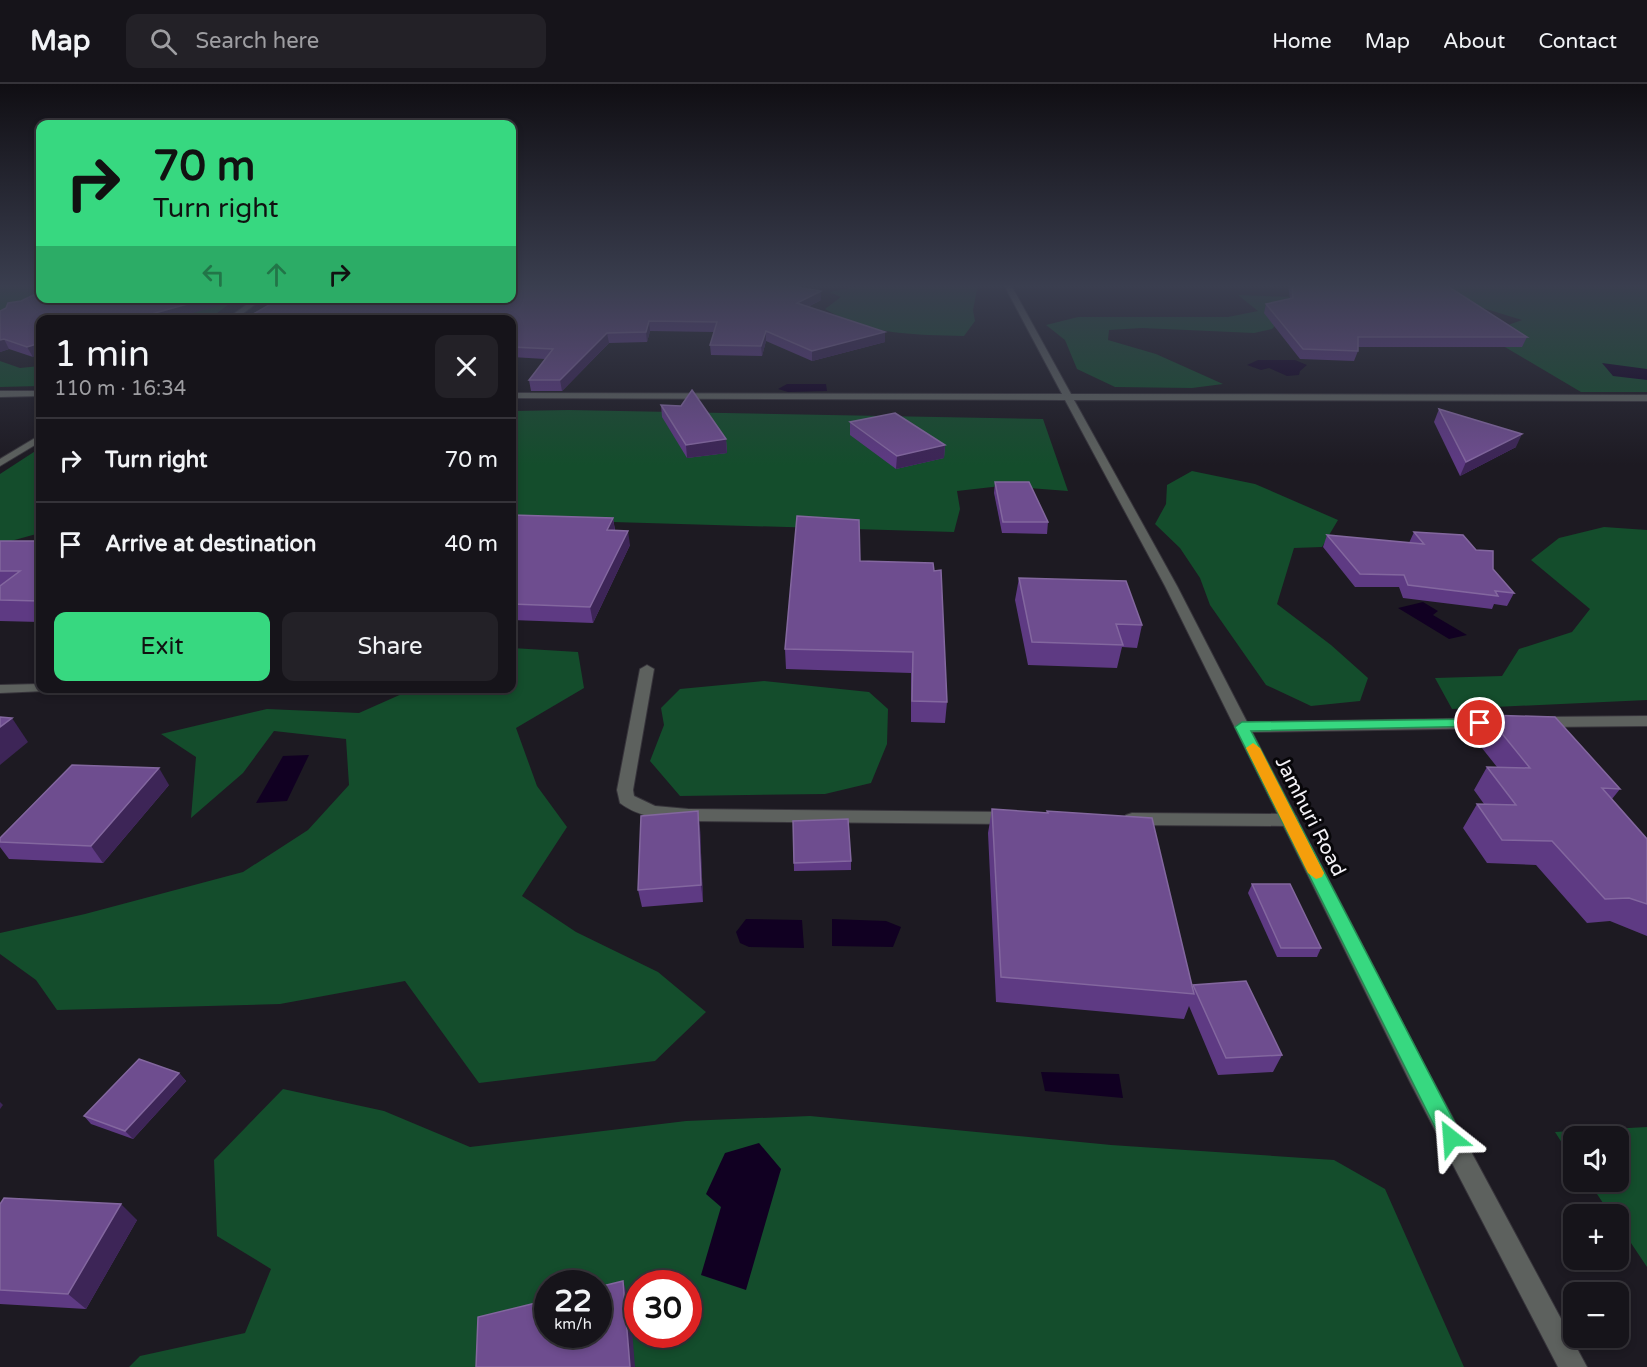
<!DOCTYPE html>
<meta charset="utf-8">
<style>
:root{--surface:#16141a;--page:#232127;--text:#f1f3f6;--muted:#9e9ea2;--line:#353339;--accent:#37d880}
body{margin:0;font-family:"Varela Round",sans-serif;background:var(--page);color:var(--text);height:100vh;display:flex;flex-direction:column;font-size:22px;white-space:nowrap}
*{box-sizing:border-box;margin:0}
p{font-size:20px;color:var(--muted)}
.icon{flex:none;width:33px;height:33px;fill:none;stroke:currentColor;stroke-width:2;stroke-linecap:round;stroke-linejoin:round}
.map{position:relative;flex:1;overflow:hidden}
.side{position:absolute;left:36px;top:231px;width:480px;height:378px;display:flex;flex-direction:column;background:var(--surface);border-radius:12px;box-shadow:0 3px 9px #0003,0 0 0 2px var(--line)}
.side>*{flex:none}
.hud{position:absolute;left:36px;top:36px;width:480px;height:183px;border-radius:12px;box-shadow:0 3px 9px #0003,0 0 0 2px var(--line);background:#37d880;color:#111;overflow:hidden}
.controls{position:absolute;left:1563px;top:1042px;display:grid;gap:12px}
.controls a{display:grid;place-items:center;width:66px;height:66px;border-radius:12px;background:var(--surface);box-shadow:0 3px 9px #0003,0 0 0 2px var(--line);font-size:30px}
.speed{position:absolute;left:534px;top:1186px;display:flex;gap:12px;font-size:30px;font-weight:700;text-align:center}
.speed>*{display:grid;place-content:center;width:78px;height:78px;border-radius:50%;background:var(--surface);box-shadow:0 3px 9px #0003,0 0 0 2px var(--line);line-height:1}
.speed small{font-size:15px;font-weight:400}
.speed .limit{border:9px solid #d22;background:#fff;color:#111}
.pin{position:absolute;display:grid;place-items:center;width:51px;height:51px;color:#fff;margin:-26px;border:3px solid #fff;border-radius:50%;box-shadow:0 2px 6px #0007}
.me{position:absolute;width:66px;margin:-33px;rotate:332deg;stroke-linejoin:round;filter:drop-shadow(0 0 4px #0008)}
.turn{display:flex;align-items:center;gap:21px;height:126px;padding:0 18px;font-size:27px}
.turn .icon{width:78px;height:78px;stroke-width:2.5}
.turn b{display:block;font-size:42px;line-height:51px}
.lanes{display:flex;align-items:center;height:57px;padding:0 18px;background:#0003;justify-content:center;gap:30px;direction:ltr}
.lanes .off{opacity:.35}
.round{display:grid;place-items:center;flex:none;width:63px;height:63px;border-radius:12px;background:var(--page)}
.overview{display:flex;align-items:center;justify-content:space-between;height:102px;padding:0 18px}
h1{font-size:36px;font-weight:600;line-height:45px}
.button{display:flex;gap:12px;margin-top:auto;padding:12px 18px}
.button a{flex:1;height:69px;border-radius:12px;background:var(--accent);color:#111;font-size:24px;font-weight:600;line-height:69px;text-align:center}
.button a+a{background:var(--page);color:var(--text)}
ul{padding:0;list-style:none}
li{display:flex;align-items:center;gap:18px;height:84px;padding:0 18px;border-top:2px solid var(--line)}
li div{flex:1}
li b{display:block;font-size:22px}
li em{font-style:normal}
header{display:flex;align-items:center;gap:36px;box-sizing:border-box;height:84px;padding:0 30px;background:var(--surface);border-bottom:2px solid var(--line)}
header strong{font-size:28px}
nav{display:flex;gap:33px;margin-inline-start:auto;font-size:21px}
.search{width:420px;height:54px;background:var(--page);display:flex;align-items:center;gap:15px;box-sizing:border-box;padding:0 21px;border-radius:12px;color:var(--muted);font-size:22px}
.map>svg:first-child{display:block}
.green{fill:#144d2c;fill-rule:evenodd}
.water{fill:#102}
.lines{fill:none;stroke-linecap:round;stroke-linejoin:round}
.service-casing{stroke:#37343b;stroke-width:2}
.minor-casing{stroke:#37343b;stroke-width:2}
.service{fill:#5d615e;fill-rule:evenodd}
.minor{fill:#5d615e;fill-rule:evenodd}
.wall{fill:#5e3a83}
.shaded-wall{fill:#3d2557}
.building{fill:#6e4d8f;stroke:#83679f;stroke-width:1.5}
.route{fill:#37d880;stroke:#248c53;stroke-width:1.5}
.slow{fill:#f59e0b}
.labels{text-anchor:middle;stroke-width:6;stroke-linejoin:round;paint-order:stroke}
.street-label{font-size:20px;fill:#f3f1f6;stroke:#070609}
</style>
<header>
<strong>Map</strong>
<div class="search"><svg class="icon" aria-label="search" viewBox="0 0 24 24"><circle cx="10" cy="10" r="6"/><path d="M15 15l6 6"/></svg>Search here</div>
<nav><a>Home</a><a>Map</a><a>About</a><a>Contact</a></nav>
</header>
<div class="map">
<svg width="1647" height="1283" viewBox="0 0 1647 1283">
<rect width="100%" height="100%" fill="#1d1a22"/>
<!-- green -->
<g class="green">
<path d="M 0,201 L 40,201 L 40,214 L 0,229 Z"/>
<path d="M 865,201 L 978,201 L 973,226 L 975,237 L 964,252 C 916,251 867,251 825,225 L 841,213 L 829,208 Z"/>
<path d="M 1329,201 L 1647,201 L 1647,308 L 1581,308 L 1483,250 L 1522,236 L 1463,218 L 1283,233 L 1272,245 L 1254,249 L 1142,244 L 1109,246 L 1108,256 L 1156,270 L 1223,300 L 1192,304 L 1115,303 L 1077,285 L 1065,256 L 1046,241 L 1078,233 L 1228,233 L 1258,227 L 1238,211 L 1294,213 Z"/>
<path d="M 236,215 L 209,235 L 95,236 Z"/>
<path d="M 0,277 L 20,284 L 40,282 L 40,302 L 0,303 Z"/>
<path d="M 569,326 L 1043,335 L 1068,407 L 1001,402 L 957,407 L 960,425 L 954,448 L 512,435 L 512,327 Z"/>
<path d="M 40,364 L 40,449 L 0,460 L 0,390 Z"/>
<path d="M 1192,387 L 1255,400 L 1338,436 L 1322,463 L 1294,464 L 1277,520 L 1331,561 L 1368,594 L 1360,617 L 1311,622 L 1266,601 L 1210,521 L 1200,494 L 1180,464 L 1155,440 L 1166,420 L 1167,401 Z"/>
<path d="M 1604,443 L 1647,446 L 1647,616 L 1452,625 L 1435,594 L 1502,592 L 1519,565 L 1572,548 L 1590,525 L 1531,476 L 1559,454 Z"/>
<path d="M 512,564 L 578,568 L 584,604 L 516,644 L 537,702 L 567,743 L 522,812 L 576,848 L 658,888 L 706,928 L 655,977 L 479,999 L 405,897 L 280,920 L 57,926 L 36,896 L 0,870 L 0,849 L 85,830 L 243,788 L 308,746 L 349,701 L 346,655 L 274,647 L 243,689 L 191,734 L 196,673 L 161,650 L 267,625 L 359,629 L 413,605 L 512,604 Z"/>
<path d="M 764,597 L 869,608 L 888,625 L 887,660 L 871,699 L 825,710 L 680,712 L 650,677 L 664,641 L 661,624 L 680,605 Z"/>
<path d="M 283,1005 L 384,1027 L 470,1063 L 686,1037 L 810,1032 L 1111,1061 L 1334,1076 L 1385,1105 L 1464,1283 L 129,1283 L 140,1272 L 245,1249 L 271,1185 L 217,1152 L 214,1076 ZM 548,1200 L 598,1200 L 598,1251 L 548,1251 ZM 638,1200 L 688,1200 L 688,1251 L 638,1251 Z"/>
<path d="M 1647,1043 L 1647,1183 L 1619,1141 L 1618,1131 L 1611,1131 L 1589,1098 L 1618,1098 L 1618,1053 L 1574,1053 L 1573,1076 L 1555,1048 Z"/>
</g>
<!-- water -->
<g class="water">
<path d="M 1258,276 L 1295,276 L 1307,281 L 1300,287 L 1299,291 L 1287,292 L 1269,284 L 1261,286 L 1247,281 Z"/>
<path d="M 1602,279 L 1647,285 L 1647,296 L 1613,292 Z"/>
<path d="M 787,300 L 826,300 L 827,307 L 788,308 L 778,305 Z"/>
<path d="M 1423,518 L 1438,527 L 1433,531 L 1467,551 L 1449,555 L 1398,524 Z"/>
<path d="M 309,671 L 287,717 L 256,719 L 283,672 Z"/>
<path d="M 746,835 L 802,836 L 804,864 L 749,863 L 740,859 L 736,848 Z"/>
<path d="M 832,835 L 886,837 L 901,843 L 893,863 L 832,862 Z"/>
<path d="M 1041,988 L 1119,990 L 1123,1014 L 1045,1007 Z"/>
<path d="M 759,1059 L 781,1085 L 746,1206 L 701,1191 L 721,1123 L 706,1110 L 725,1069 Z"/>
</g>
<g class="lines">
<!-- service casing -->
<g class="service-casing">
<g id="service">
<path d="M 647,581 L 654,585 L 633,706 L 634,712 L 655,722 L 688,725 L 1009,728 L 1015,730 L 1017,734 L 1015,738 L 1009,740 L 688,737 C 664,736 640,734 620,719 L 617,706 L 640,585 Z"/>
<path d="M 1132,729 L 1290,730 L 1296,732 L 1298,736 L 1296,740 L 1290,742 L 1132,741 L 1126,739 L 1124,735 L 1126,731 Z"/>
</g>
</g>
<!-- minor casing -->
<g class="minor-casing">
<g id="minor">
<path d="M 1004,201 L 1011,201 L 1071,310 L 1647,311 L 1647,317 L 1074,316 L 1177,502 L 1247,638 L 1503,634 L 1510,639 L 1503,644 L 1252,648 L 1426,984 L 1587,1283 L 1558,1283 L 1410,998 L 1165,502 L 1065,316 L 512,314 L 512,309 L 1062,310 Z"/>
<path d="M 256,214 L 264,214 L 234,236 L 225,236 Z"/>
<path d="M 0,307 L 40,307 L 40,312 L 0,313 Z"/>
<path d="M 40,351 L 40,358 L 0,382 L 0,375 Z"/>
<path d="M 40,600 L 40,604 L 47,604 L 45,607 L 0,609 L 0,601 Z"/>
<path d="M 1647,632 L 1647,642 L 1542,643 L 1535,638 L 1542,633 Z"/>
</g>
</g>
<!-- service -->
<use href="#service" class="service"/>
<!-- minor -->
<use href="#minor" class="minor"/>
</g>
<!-- wall -->
<g class="wall">
<path d="M 1288,201 L 1446,201 L 1527,253 L 1522,263 L 1358,263 L 1358,267 L 1354,277 L 1300,275 L 1264,229 L 1266,220 L 1290,215 Z"/>
<path d="M 821,207 L 821,216 L 808,223 L 885,258 L 812,277 L 766,257 L 762,272 L 711,271 L 710,261 L 714,248 L 650,247 L 647,258 L 609,259 L 562,307 L 531,307 L 529,296 L 545,275 L 512,273 L 512,236 Z"/>
<path d="M 8,219 L 33,273 L 9,265 L 0,268 L 6,224 Z"/>
<path d="M 661,321 L 726,355 L 727,369 L 687,374 L 662,333 Z"/>
<path d="M 1439,325 L 1516,363 L 1460,392 L 1434,338 Z"/>
<path d="M 850,338 L 945,361 L 944,374 L 896,385 L 850,351 Z"/>
<path d="M 995,398 L 1048,438 L 1047,450 L 1002,449 L 994,409 Z"/>
<path d="M 512,431 L 613,434 L 615,446 L 630,461 L 593,539 L 512,536 Z"/>
<path d="M 1414,448 L 1493,485 L 1514,509 L 1507,522 L 1494,520 L 1492,525 L 1403,514 L 1399,503 L 1355,503 L 1323,463 L 1327,451 L 1409,459 Z"/>
<path d="M 0,457 L 40,457 L 40,538 L 0,537 Z"/>
<path d="M 860,477 L 947,618 L 945,639 L 911,638 L 911,589 L 786,585 L 785,565 Z"/>
<path d="M 1019,494 L 1142,541 L 1137,564 L 1122,563 L 1117,584 L 1028,581 L 1015,516 Z"/>
<path d="M 1487,631 L 1620,705 L 1612,715 L 1647,755 L 1647,852 L 1610,837 L 1587,839 L 1536,781 L 1487,779 L 1463,744 L 1477,720 L 1484,720 L 1474,706 L 1487,683 L 1497,683 L 1474,654 Z"/>
<path d="M 169,701 L 103,779 L 9,775 L 0,763 L 0,754 Z"/>
<path d="M 992,725 L 1047,729 L 1047,727 L 1192,904 L 1193,901 L 1282,971 L 1273,988 L 1218,991 L 1189,922 L 1184,935 L 996,918 L 988,749 Z"/>
<path d="M 793,737 L 851,777 L 851,786 L 794,787 Z"/>
<path d="M 700,744 L 703,818 L 642,823 L 638,806 Z"/>
<path d="M 1252,800 L 1321,864 L 1317,873 L 1277,873 L 1248,809 Z"/>
<path d="M 179,989 L 186,997 L 133,1055 L 91,1040 L 84,1032 Z"/>
<path d="M 0,1120 L 137,1136 L 86,1225 L 0,1220 Z"/>
</g>
<!-- shaded-wall -->
<g class="shaded-wall">
<path d="M 821,207 L 821,216 L 797,228 L 797,219 Z"/>
<path d="M 209,214 L 245,214 L 169,236 L 130,236 Z"/>
<path d="M 649,237 L 650,247 L 647,258 L 646,248 Z"/>
<path d="M 766,247 L 766,257 L 762,272 L 761,262 Z"/>
<path d="M 885,248 L 885,258 L 812,277 L 812,267 Z"/>
<path d="M 607,249 L 609,259 L 562,307 L 560,296 Z"/>
<path d="M 4,255 L 9,265 L 0,268 L 0,256 Z"/>
<path d="M 40,259 L 40,270 L 33,273 L 27,263 Z"/>
<path d="M 1522,350 L 1516,363 L 1460,392 L 1466,378 Z"/>
<path d="M 726,355 L 727,369 L 687,374 L 686,361 Z"/>
<path d="M 945,361 L 944,374 L 896,385 L 897,372 Z"/>
<path d="M 613,434 L 615,448 L 607,446 Z"/>
<path d="M 628,447 L 630,461 L 593,539 L 590,523 Z"/>
<path d="M 12,634 L 28,658 L 0,681 L 0,643 Z"/>
<path d="M 159,684 L 169,701 L 103,779 L 91,762 Z"/>
<path d="M 698,727 L 700,744 L 703,818 L 701,801 Z"/>
<path d="M 179,989 L 186,997 L 133,1055 L 125,1047 Z"/>
<path d="M 0,1018 L 3,1021 L 0,1025 Z"/>
<path d="M 121,1120 L 137,1136 L 86,1225 L 68,1210 Z"/>
<path d="M 623,1197 L 630,1219 L 635,1283 L 630,1283 Z"/>
</g>
<!-- building -->
<g class="building">
<path d="M 512,201 L 785,201 L 821,207 L 797,219 L 885,248 L 812,267 L 766,247 L 761,262 L 710,261 L 717,238 L 649,237 L 646,248 L 607,249 L 560,296 L 529,296 L 553,265 L 512,263 L 512,236 L 243,236 L 281,214 L 512,214 Z"/>
<path d="M 1292,201 L 1446,201 L 1527,253 L 1358,253 L 1358,267 L 1303,265 L 1266,220 L 1293,214 Z"/>
<path d="M 40,208 L 40,214 L 209,214 L 130,236 L 40,236 L 40,259 L 27,263 L 4,255 L 0,256 L 0,227 L 6,224 L 8,219 L 21,217 Z"/>
<path d="M 692,306 L 726,355 L 686,361 L 661,321 L 681,322 Z"/>
<path d="M 1439,325 L 1522,350 L 1466,378 Z"/>
<path d="M 895,329 L 945,361 L 897,372 L 850,338 Z"/>
<path d="M 995,398 L 1029,398 L 1048,438 L 1003,438 Z"/>
<path d="M 512,431 L 613,434 L 607,446 L 628,447 L 590,523 L 512,520 L 512,478 L 516,472 L 512,472 Z"/>
<path d="M 797,432 L 859,436 L 860,477 L 933,479 L 934,487 L 941,486 L 947,618 L 912,617 L 913,568 L 785,565 Z"/>
<path d="M 1414,448 L 1463,451 L 1476,466 L 1493,467 L 1493,485 L 1514,509 L 1495,507 L 1498,512 L 1408,501 L 1404,491 L 1360,490 L 1327,451 L 1424,460 Z"/>
<path d="M 0,457 L 40,457 L 40,517 L 0,516 L 0,502 L 20,487 L 0,487 Z"/>
<path d="M 1019,494 L 1126,497 L 1142,541 L 1116,540 L 1123,561 L 1032,558 Z"/>
<path d="M 1487,631 L 1555,633 L 1620,705 L 1602,704 L 1647,755 L 1647,820 L 1629,814 L 1605,815 L 1552,757 L 1502,756 L 1477,720 L 1516,721 L 1487,683 L 1530,684 Z"/>
<path d="M 0,633 L 12,634 L 0,643 Z"/>
<path d="M 72,681 L 159,684 L 91,762 L 0,758 L 0,754 Z"/>
<path d="M 992,725 L 1048,729 L 1047,727 L 1152,734 L 1194,910 L 1001,893 Z"/>
<path d="M 698,727 L 701,801 L 638,806 L 641,732 Z"/>
<path d="M 848,735 L 851,777 L 794,779 L 793,737 Z"/>
<path d="M 1252,800 L 1290,800 L 1321,864 L 1281,864 Z"/>
<path d="M 1246,897 L 1282,971 L 1226,974 L 1193,901 Z"/>
<path d="M 139,975 L 179,989 L 125,1047 L 84,1032 Z"/>
<path d="M 4,1114 L 121,1120 L 68,1210 L 0,1206 L 0,1120 Z"/>
<path d="M 623,1197 L 630,1283 L 476,1283 L 478,1233 L 548,1216 L 548,1251 L 598,1251 L 598,1203 Z"/>
</g>
<!-- sky -->
<linearGradient id="sky" x2="0" y2="1"><stop stop-color="#100e13"/><stop offset="0.53" stop-color="#3a3e4f"/><stop offset="1" stop-color="#3a3e4f" stop-opacity="0"/></linearGradient>
<rect width="1647" height="381" fill="url(#sky)"/>
<!-- route -->
<path class="route" d="M 1480,635 L 1487,639 L 1485,642 L 1251,647 L 1459,1047 L 1462,1054 L 1459,1061 L 1451,1064 L 1444,1061 L 1235,643 L 1242,638 Z"/>
<!-- slow -->
<path class="slow" d="M 1253,659 L 1260,664 L 1324,789 L 1322,793 L 1316,795 L 1308,789 L 1246,664 Z"/>
<g class="labels">
<!-- street labels -->
<g class="street-label">
<text transform="translate(1311 732) rotate(63)" y="7">Jamhuri Road</text>
</g>
</g>
</svg>
<div class="controls">
<a><svg class="icon" aria-label="sound" viewBox="0 0 24 24"><path d="M4 9h4l5-4v14l-5-4H4zM17 9q2 3 0 6"/></svg></a>
<a>+</a>
<a>−</a>
</div>
<div class="speed"><div>22<small>km/h</small></div><div class="limit">30</div></div>
<div class="pin" style="left:1480px;top:639px;background:#d93025"><svg class="icon" aria-label="arrive" viewBox="0 0 24 24"><path d="M6 21V4h12l-3 4 3 4H6"/></svg></div>
<svg class="me" style="left:1451px;top:1054px" viewBox="-20 -20 40 40"><path d="M0-17L14 15 0 8-14 15z" fill="#37d880" stroke="#fff" stroke-width="4"/></svg>
<div class="hud">
<div class="turn"><svg class="icon" aria-label="right" viewBox="0 0 24 24"><path d="M7 20v-9h11M14 6l5 5-5 5"/></svg><div><b>70 m</b>Turn right</div></div>
<div class="lanes"><svg class="icon off" aria-label="left" viewBox="0 0 24 24"><path d="M17 20v-9H6M10 6l-5 5 5 5"/></svg><svg class="icon off" aria-label="ahead" viewBox="0 0 24 24"><path d="M12 20V5M6 11l6-6 6 6"/></svg><svg class="icon" aria-label="right" viewBox="0 0 24 24"><path d="M7 20v-9h11M14 6l5 5-5 5"/></svg></div>
</div>
<section class="side">
<div class="overview"><div><h1>1 min</h1><p>110 m · 16:34</p></div><a class="round"><svg class="icon" aria-label="close" viewBox="0 0 24 24"><path d="M6 6l12 12M18 6L6 18"/></svg></a></div>
<ul>
<li><svg class="icon" aria-label="right" viewBox="0 0 24 24"><path d="M7 20v-9h11M14 6l5 5-5 5"/></svg><div><b>Turn right</b></div><em>70 m</em></li>
<li><svg class="icon" aria-label="arrive" viewBox="0 0 24 24"><path d="M6 21V4h12l-3 4 3 4H6"/></svg><div><b>Arrive at destination</b></div><em>40 m</em></li>
</ul>
<div class="button"><a>Exit</a><a>Share</a></div>
</section>
</div>
